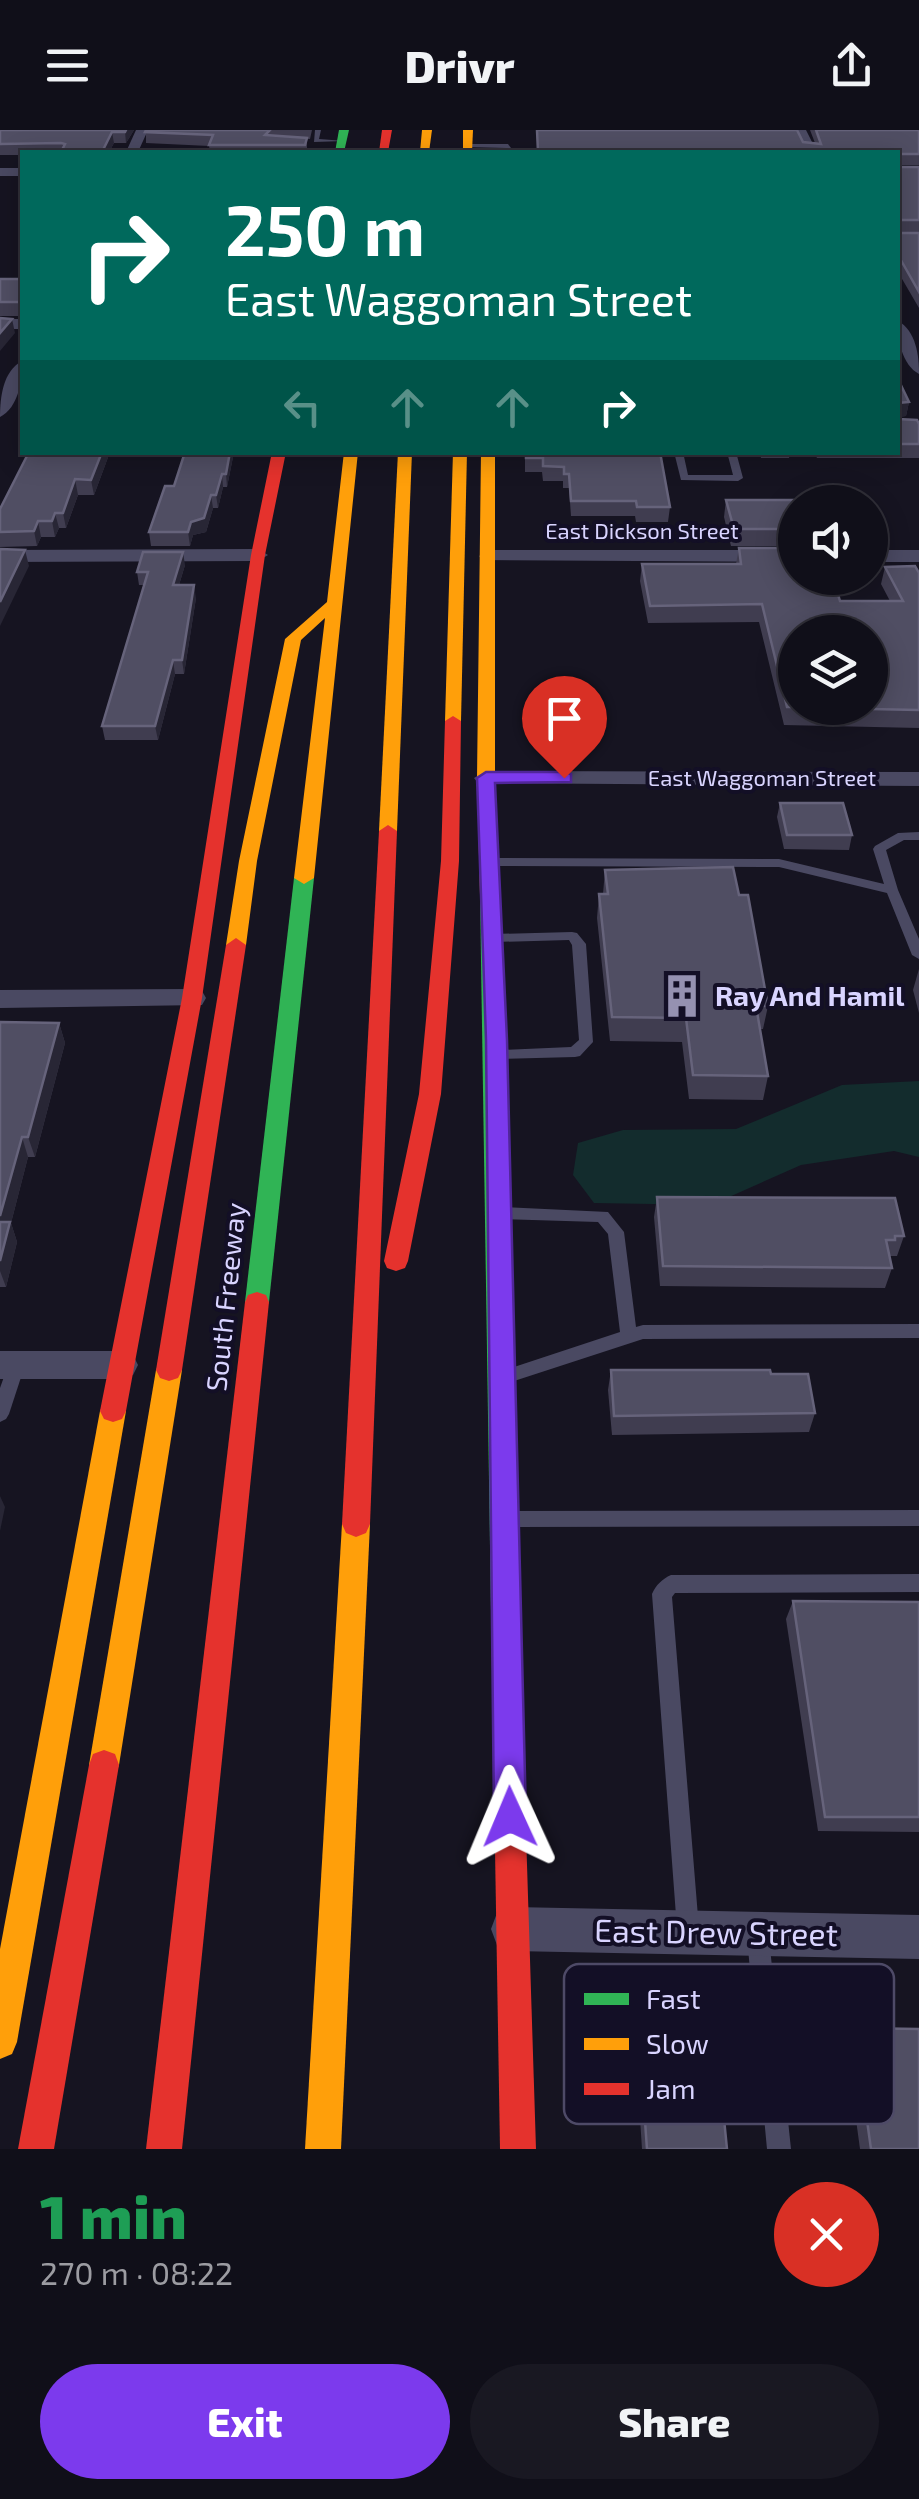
<!DOCTYPE html>
<meta charset="utf-8">
<style>
:root{--surface:#100f19;--page:#191822;--text:#f1f3f6;--muted:#9c9ca2;--line:#302f38;--accent:#7c3aed}
body{margin:0;font-family:"Exo 2",sans-serif;background:var(--page);color:var(--text);height:100vh;display:flex;flex-direction:column;font-size:38px;white-space:nowrap}
*{box-sizing:border-box;margin:0}
p{font-size:32px;color:var(--muted)}
.icon{flex:none;width:55px;height:55px;fill:none;stroke:currentColor;stroke-width:2;stroke-linecap:round;stroke-linejoin:round}
.map{position:relative;height:2019px;overflow:hidden}
.panel{display:flex;flex-direction:column;background:var(--surface);flex:1}
.panel>*{flex:none}
.banner{position:absolute;left:20px;top:20px;width:880px;height:305px;border-radius:0px;box-shadow:0 5px 25px #0003,0 0 0 2px var(--line);background:#00695c;color:#fff;overflow:hidden}
.fabs{position:absolute;left:778px;top:355px;display:grid;gap:20px}
.fabs a{display:grid;place-items:center;width:110px;height:110px;border-radius:50%;background:var(--surface);box-shadow:0 5px 25px #0003,0 0 0 2px var(--line);font-size:50px}
.pin{position:absolute;display:grid;place-items:center;width:85px;height:85px;color:#fff;margin:-102px -42px;border-radius:50% 50% 50% 0;rotate:-45deg;box-shadow:0 0 10px #0007}
.pin .icon{rotate:45deg}
.me{position:absolute;width:110px;margin:-55px;rotate:359deg;stroke-linejoin:round;filter:drop-shadow(0 0 8px #0008)}
.turn{display:flex;align-items:center;gap:35px;height:210px;padding:0 40px;font-size:45px}
.turn .icon{width:130px;height:130px;stroke-width:2.5}
.turn b{display:block;font-size:70px;line-height:85px}
.lanes{display:flex;align-items:center;height:95px;padding:0 40px;background:#0003;justify-content:center;gap:50px;direction:ltr}
.lanes .off{opacity:.35}
.round{display:grid;place-items:center;flex:none;width:105px;height:105px;border-radius:52px;background:var(--page)}
.head{display:flex;align-items:center;justify-content:space-between;height:170px;padding:0 40px}
h1{font-size:60px;font-weight:800;line-height:75px;color:#1e9e55}
.cta{display:flex;gap:20px;margin-top:auto;padding:20px 40px}
.cta a{flex:1;height:115px;border-radius:60px;background:var(--accent);color:#fff;font-size:40px;font-weight:800;line-height:115px;text-align:center}
.cta a+a{background:var(--page);color:var(--text)}
header{display:flex;justify-content:space-between;align-items:center;height:130px;padding:0 40px;background:var(--surface);font-size:45px;font-weight:800}
.map>svg:first-child{display:block}
.green{fill:#132c2d}
.lines{fill:none;stroke-linecap:round;stroke-linejoin:round}
.lane{fill:#4a4962;fill-rule:evenodd}
.street{fill:#4a4962;fill-rule:evenodd}
.fast{fill:#30b455;fill-rule:evenodd}
.slow{fill:#ff9f0a;fill-rule:evenodd}
.jam{fill:#e5322d;fill-rule:evenodd}
.wall{fill:#403d50}
.shaded-wall{fill:#282635}
.building{fill:#504e63;stroke:#66637b;stroke-width:2.5}
.route{fill:#7c3aed;stroke:#51269a;stroke-width:2.5}
.labels{text-anchor:middle;stroke-width:8;stroke-linejoin:round;paint-order:stroke}
.far-street-label{font-size:22px;fill:#d9d4ff;stroke:#130f26}
.poi-label{font-size:28px;font-weight:bold;fill:#d9d4ff;stroke:#130f26;text-anchor:start}
.street-label{font-size:28px;fill:#d9d4ff;stroke:#130f26}
.near-street-label{font-size:32px;fill:#d9d4ff;stroke:#130f26}
.key{fill:#130f26;stroke:#4e4a67;stroke-width:2.5}
.key-label{font-size:28px;fill:#d9d4ff}
</style>
<header><svg class="icon" aria-label="menu" viewBox="0 0 24 24"><path d="M4 6h16M4 12h16M4 18h16"/></svg>Drivr<svg class="icon" aria-label="share" viewBox="0 0 24 24"><path d="M12 15V3M7 8l5-5 5 5M5 13v7h14v-7"/></svg></header>
<div class="map">
<svg width="919" height="2019" viewBox="0 0 919 2019">
<rect width="100%" height="100%" fill="#161421"/>
<!-- green -->
<path class="green" d="M 919,951 L 919,1027 L 894,1021 L 801,1035 L 711,1075 L 594,1073 L 573,1045 L 578,1013 L 623,1000 L 736,999 L 842,955 Z"/>
<g class="lines">
<!-- lane -->
<g class="lane">
<path d="M 315,0 L 321,0 L 319,9 L 345,11 L 314,12 Z"/>
<path d="M 468,14 L 508,14 L 514,22 L 508,22 L 506,18 L 466,17 Z"/>
<path d="M 674,322 L 683,322 L 688,345 L 733,345 L 727,322 L 736,322 L 743,348 L 738,351 L 681,350 Z"/>
<path d="M 919,702 L 919,710 L 904,710 L 886,720 L 898,760 L 919,809 L 919,829 L 912,825 L 887,763 L 779,737 L 489,736 L 483,732 L 489,728 L 779,729 L 884,754 L 873,719 L 875,716 L 898,703 Z"/>
<path d="M 572,802 L 577,803 L 586,814 L 593,912 L 580,926 L 575,927 L 495,929 L 493,925 L 495,921 L 500,920 L 571,917 L 579,910 L 572,815 L 569,810 L 494,812 L 487,808 L 494,804 Z"/>
<path d="M 503,1077 L 608,1082 L 624,1102 L 636,1197 L 643,1195 L 919,1194 L 919,1208 L 643,1209 L 508,1253 L 502,1251 L 499,1246 L 502,1241 L 620,1202 L 608,1104 L 598,1092 L 503,1089 L 497,1087 L 495,1083 L 497,1079 Z"/>
<path d="M 16,1228 L 22,1230 L 25,1235 L 9,1284 L 6,1289 L 0,1292 L 0,1258 L 10,1230 Z"/>
<path d="M 919,1380 L 919,1396 L 512,1397 L 506,1395 L 503,1389 L 506,1383 L 512,1381 Z"/>
<path d="M 919,1444 L 919,1462 L 675,1463 L 672,1467 L 699,1799 L 696,1807 L 688,1810 L 680,1807 L 677,1799 L 652,1464 C 656,1455 662,1449 671,1445 Z"/>
<path d="M 758,1797 L 766,1800 L 769,1808 L 791,2019 L 767,2019 L 747,1808 L 750,1800 Z"/>
</g>
<!-- street -->
<g class="street">
<path d="M 136,0 L 148,0 L 138,22 L 126,22 Z"/>
<path d="M 794,0 L 806,0 L 817,22 L 805,22 Z"/>
<rect x="0" y="38" width="22" height="8"/>
<rect x="0" y="189" width="22" height="10"/>
<path d="M 898,191 C 916,201 919,225 919,244 C 902,235 897,209 898,191 Z"/>
<path d="M 22,231 C 23,250 18,278 0,287 C 0,267 3,241 22,231 Z"/>
<path d="M 0,420 L 258,419 L 268,425 L 258,431 L 0,432 Z"/>
<path d="M 489,420 L 795,420 L 795,432 L 482,430 L 479,426 Z"/>
<rect x="870" y="420" width="49" height="12"/>
<path d="M 486,641 L 919,642 L 919,656 L 478,653 L 474,648 Z"/>
<path d="M 192,859 L 202,861 L 206,868 L 202,875 L 0,878 L 0,860 Z"/>
<path d="M 0,1221 L 121,1221 L 133,1225 L 138,1235 L 133,1245 L 121,1249 L 0,1249 Z"/>
<path d="M 513,1777 L 919,1785 L 919,1829 L 513,1821 L 497,1815 L 491,1799 L 497,1783 Z"/>
</g>
<!-- fast -->
<g class="fast">
<path d="M 339,0 L 349,0 L 344,22 L 335,22 Z"/>
<path d="M 304,742 L 314,748 L 269,1172 L 266,1179 L 257,1182 L 248,1179 L 245,1172 L 294,748 Z"/>
<path d="M 490,759 L 500,765 L 519,1481 L 515,1491 L 505,1495 L 495,1491 L 491,1481 L 480,765 Z"/>
</g>
<!-- slow -->
<g class="slow">
<path d="M 422,0 L 432,0 L 429,22 L 420,22 Z"/>
<path d="M 463,0 L 473,0 L 472,22 L 463,22 Z"/>
<path d="M 344,322 L 358,322 L 314,748 L 304,754 L 294,748 L 325,488 L 301,510 L 257,731 L 246,815 L 236,822 L 226,815 L 239,731 L 285,509 L 327,472 Z"/>
<path d="M 398,322 L 412,322 L 397,701 L 388,707 L 379,701 Z"/>
<path d="M 453,322 L 467,322 L 461,591 L 453,596 L 445,591 Z"/>
<path d="M 481,322 L 495,322 L 495,648 L 500,765 L 490,771 L 480,765 L 477,648 Z"/>
<path d="M 169,1229 L 178,1232 L 182,1240 L 119,1635 L 115,1646 L 104,1650 L 93,1646 L 89,1635 L 156,1240 L 160,1232 Z"/>
<path d="M 113,1270 L 122,1273 L 126,1281 L 17,1912 L 12,1924 L 0,1929 L 0,1819 L 100,1281 L 104,1273 Z"/>
<path d="M 356,1381 L 366,1385 L 370,1394 L 341,2019 L 305,2019 L 342,1394 L 346,1385 Z"/>
</g>
<!-- jam -->
<g class="jam">
<path d="M 382,0 L 392,0 L 388,22 L 379,22 Z"/>
<path d="M 272,322 L 286,322 L 265,425 L 202,868 L 126,1281 L 122,1289 L 113,1292 L 104,1289 L 100,1281 L 182,868 L 251,425 Z"/>
<path d="M 453,586 L 461,591 L 459,731 L 441,964 L 408,1131 L 405,1138 L 396,1141 L 387,1138 L 384,1131 L 419,964 L 441,731 L 445,591 Z"/>
<path d="M 388,695 L 397,701 L 370,1394 L 366,1403 L 356,1407 L 346,1403 L 342,1394 L 379,701 Z"/>
<path d="M 236,808 L 246,815 L 182,1240 L 178,1248 L 169,1251 L 160,1248 L 156,1240 L 226,815 Z"/>
<path d="M 257,1162 L 266,1165 L 269,1172 L 182,2019 L 146,2019 L 245,1172 L 248,1165 Z"/>
<path d="M 505,1467 L 515,1471 L 519,1481 L 536,2019 L 500,2019 L 491,1481 L 495,1471 Z"/>
<path d="M 104,1620 L 115,1624 L 119,1635 L 54,2019 L 18,2019 L 89,1635 L 93,1624 Z"/>
</g>
</g>
<!-- wall -->
<g class="wall">
<path d="M 0,0 L 134,0 L 126,13 L 114,13 L 109,22 L 22,22 L 22,25 L 0,25 Z"/>
<path d="M 146,0 L 312,0 L 310,9 L 307,9 L 307,22 L 210,22 L 209,16 L 146,13 Z"/>
<path d="M 536,0 L 797,0 L 803,12 L 815,13 L 810,0 L 919,0 L 919,35 L 898,35 L 898,37 L 919,37 L 919,102 L 898,102 L 919,103 L 919,178 L 898,142 L 898,22 L 538,22 Z"/>
<rect x="0" y="149" width="22" height="37"/>
<path d="M 898,249 L 909,272 L 906,286 L 898,287 L 898,289 L 919,294 L 919,328 L 817,328 L 814,322 L 898,322 Z"/>
<path d="M 29,322 L 110,322 L 94,365 L 78,365 L 66,398 L 59,398 L 55,407 L 41,407 L 37,416 L 0,417 L 0,379 Z"/>
<path d="M 234,322 L 227,357 L 223,357 L 218,378 L 213,378 L 206,402 L 193,405 L 190,416 L 151,416 L 149,402 L 174,356 Z"/>
<path d="M 525,322 L 660,322 L 670,377 L 668,392 L 636,392 L 635,386 L 571,386 L 569,358 L 563,358 L 563,351 L 543,351 L 542,342 L 525,342 Z"/>
<path d="M 760,322 L 790,322 L 789,328 L 761,328 Z"/>
<path d="M 726,370 L 795,372 L 795,416 L 731,416 L 724,387 Z"/>
<path d="M 739,418 L 840,471 L 890,471 L 881,454 L 885,437 L 919,443 L 919,598 L 784,595 L 759,492 L 648,493 L 640,451 L 642,434 L 736,434 Z"/>
<path d="M 185,435 L 179,455 L 196,468 L 184,544 L 175,544 L 158,610 L 105,610 L 102,596 L 144,455 L 139,455 L 137,442 Z"/>
<path d="M 780,673 L 852,705 L 849,720 L 784,719 L 777,687 Z"/>
<path d="M 605,740 L 768,876 L 763,899 L 760,899 L 768,946 L 763,970 L 689,969 L 682,912 L 610,911 L 597,788 L 599,764 L 603,764 Z"/>
<path d="M 919,839 L 919,883 L 913,860 Z"/>
<path d="M 0,892 L 59,893 L 65,913 L 35,1027 L 28,1027 L 11,1093 L 17,1112 L 6,1157 L 0,1157 Z"/>
<path d="M 657,1067 L 904,1106 L 897,1126 L 890,1126 L 892,1138 L 885,1158 L 660,1156 L 654,1087 Z"/>
<path d="M 611,1240 L 771,1244 L 815,1283 L 809,1302 L 612,1305 L 608,1260 Z"/>
<path d="M 793,1471 L 919,1472 L 919,1702 L 818,1701 L 786,1489 Z"/>
<path d="M 638,1886 L 727,2019 L 642,2019 L 639,1973 L 625,1973 L 622,1938 L 626,1928 L 635,1928 L 634,1898 Z"/>
<path d="M 854,1898 L 919,2019 L 860,2019 L 845,1909 Z"/>
</g>
<!-- shaded-wall -->
<g class="shaded-wall">
<path d="M 126,0 L 134,0 L 126,13 L 125,2 Z"/>
<path d="M 112,2 L 114,13 L 109,22 L 102,22 Z"/>
<path d="M 12,189 L 15,203 L 0,221 L 0,203 Z"/>
<path d="M 909,272 L 906,286 L 898,287 L 898,273 Z"/>
<path d="M 102,322 L 110,322 L 94,365 L 91,350 Z"/>
<path d="M 230,322 L 234,322 L 227,357 L 226,344 Z"/>
<path d="M 222,344 L 223,357 L 218,378 L 216,365 Z"/>
<path d="M 75,349 L 78,365 L 66,398 L 63,383 Z"/>
<path d="M 211,365 L 213,378 L 206,402 L 193,405 L 190,416 L 188,402 L 191,392 Z"/>
<path d="M 55,383 L 59,398 L 55,407 L 52,391 Z"/>
<path d="M 38,391 L 41,407 L 37,416 L 34,401 Z"/>
<path d="M 25,420 L 29,436 L 0,496 L 0,472 Z"/>
<path d="M 183,422 L 185,435 L 175,468 L 173,455 Z"/>
<path d="M 194,455 L 196,468 L 184,544 L 182,530 Z"/>
<path d="M 173,530 L 175,544 L 158,610 L 155,596 Z"/>
<path d="M 59,893 L 65,913 L 35,1027 L 28,1007 Z"/>
<path d="M 22,1007 L 28,1027 L 11,1093 L 17,1112 L 6,1157 L 0,1141 L 0,1086 Z"/>
<path d="M 0,1366 L 5,1377 L 0,1401 Z"/>
</g>
<!-- building -->
<g class="building">
<path d="M 0,0 L 126,0 L 125,2 L 112,2 L 102,22 L 61,22 L 65,14 L 61,13 L 0,14 Z"/>
<path d="M 146,0 L 270,0 L 265,5 L 307,8 L 305,15 L 209,15 L 213,5 L 145,2 Z"/>
<path d="M 537,0 L 797,0 L 803,12 L 821,14 L 816,0 L 919,0 L 919,24 L 898,24 L 898,22 L 538,22 Z"/>
<path d="M 898,30 L 898,37 L 919,37 L 919,90 L 898,90 L 898,103 L 919,103 L 919,162 L 898,125 Z"/>
<path d="M 0,149 L 22,149 L 22,169 L 21,172 L 0,172 Z"/>
<path d="M 0,188 L 12,189 L 0,203 Z"/>
<path d="M 898,249 L 909,272 L 898,273 L 898,289 L 917,290 L 919,294 L 919,314 L 898,314 Z"/>
<path d="M 29,322 L 102,322 L 91,350 L 75,349 L 63,383 L 55,383 L 52,391 L 38,391 L 34,401 L 0,402 L 0,379 Z"/>
<path d="M 185,322 L 230,322 L 226,344 L 222,344 L 216,365 L 211,365 L 204,388 L 191,392 L 188,402 L 149,402 L 165,356 L 174,356 Z"/>
<path d="M 526,322 L 660,322 L 670,377 L 637,377 L 636,371 L 571,371 L 569,344 L 564,344 L 564,337 L 543,336 L 543,328 L 526,328 Z"/>
<path d="M 726,370 L 806,370 L 807,372 L 795,372 L 795,399 L 734,399 Z"/>
<path d="M 739,418 L 795,418 L 795,448 L 833,448 L 840,471 L 903,471 L 885,437 L 915,436 L 919,443 L 919,580 L 821,578 L 870,578 L 870,502 L 795,502 L 795,577 L 787,577 L 762,474 L 650,476 L 642,434 L 741,434 Z"/>
<path d="M 0,419 L 25,420 L 0,472 Z"/>
<path d="M 143,422 L 183,422 L 173,455 L 194,455 L 182,530 L 173,530 L 155,596 L 102,596 L 148,442 L 137,442 Z"/>
<path d="M 780,673 L 843,673 L 852,705 L 787,705 Z"/>
<path d="M 733,737 L 739,765 L 748,765 L 768,876 L 756,876 L 768,946 L 693,945 L 686,888 L 612,887 L 599,764 L 608,764 L 605,740 Z"/>
<path d="M 0,892 L 59,893 L 28,1007 L 22,1007 L 0,1086 Z"/>
<path d="M 657,1067 L 895,1068 L 904,1106 L 895,1106 L 895,1110 L 886,1110 L 892,1138 L 663,1136 Z"/>
<path d="M 0,1092 L 10,1092 L 0,1131 Z"/>
<path d="M 611,1240 L 770,1240 L 771,1244 L 808,1244 L 815,1283 L 614,1286 Z"/>
<path d="M 793,1471 L 919,1472 L 919,1687 L 825,1687 Z"/>
<path d="M 638,1886 L 714,1888 L 727,2019 L 647,2019 L 643,1963 L 629,1963 L 626,1928 L 640,1928 Z"/>
<path d="M 854,1898 L 919,1899 L 919,2019 L 871,2019 Z"/>
</g>
<!-- route -->
<path class="route" d="M 564,642 L 571,644 L 571,652 L 495,653 L 507,910 L 526,1687 L 522,1699 L 510,1703 L 499,1699 L 494,1687 L 486,910 L 477,648 L 486,642 Z"/>
<!-- icons -->
<defs>
<g id="building-bare" transform="scale(3.45)"><path d="M-4-6H4V6H1V3H-1V6H-4ZM-2.5-4.3h1.7v1.8h-1.7ZM.8-4.3h1.7v1.8H.8ZM-2.5-1h1.7V.8h-1.7ZM.8-1h1.7V.8H.8Z" fill="#9591b1" stroke="#130f26" stroke-width="2.5" paint-order="stroke"/></g>
</defs>
<g fill-rule="evenodd">
<use href="#building-bare" x="682" y="866"/>
</g>
<g class="labels">
<!-- far-street labels -->
<g class="far-street-label">
<text x="642" y="409">East Dickson Street</text>
<text x="762" y="656">East Waggoman Street</text>
</g>
<!-- poi labels -->
<g class="poi-label">
<text x="715" y="876">Ray And Hamil</text>
</g>
<!-- street labels -->
<g class="street-label">
<text transform="translate(226 1167) rotate(-84)" y="10">South Freeway</text>
</g>
<!-- near-street labels -->
<g class="near-street-label">
<text transform="translate(716 1803) rotate(1)" y="11">East Drew Street</text>
</g>
</g>
<!-- legend -->
<rect x="564" y="1834" width="330" height="160" rx="15" class="key"/>
<rect x="584" y="1863" width="45" height="12" fill="#30b455"/>
<rect x="584" y="1908" width="45" height="12" fill="#ff9f0a"/>
<rect x="584" y="1953" width="45" height="12" fill="#e5322d"/>
<g class="key-label">
<text x="646" y="1879">Fast</text>
<text x="646" y="1924">Slow</text>
<text x="646" y="1969">Jam</text>
</g>
</svg>
<div class="fabs">
<a><svg class="icon" aria-label="sound" viewBox="0 0 24 24"><path d="M4 9h4l5-4v14l-5-4H4zM17 9q2 3 0 6"/></svg></a>
<a><svg class="icon" aria-label="layers" viewBox="0 0 24 24"><path d="M12 4l9 5-9 5-9-5zM3 14l9 5 9-5"/></svg></a>
</div>
<div class="pin" style="left:564px;top:648px;background:#d93025"><svg class="icon" aria-label="arrive" viewBox="0 0 24 24"><path d="M6 21V4h12l-3 4 3 4H6"/></svg></div>
<svg class="me" style="left:510px;top:1687px" viewBox="-20 -20 40 40"><path d="M0-17L14 15 0 8-14 15z" fill="#7c3aed" stroke="#fff" stroke-width="4"/></svg>
<div class="banner">
<div class="turn"><svg class="icon" aria-label="right" viewBox="0 0 24 24"><path d="M7 20v-9h11M14 6l5 5-5 5"/></svg><div><b>250 m</b>East Waggoman Street</div></div>
<div class="lanes"><svg class="icon off" aria-label="left" viewBox="0 0 24 24"><path d="M17 20v-9H6M10 6l-5 5 5 5"/></svg><svg class="icon off" aria-label="ahead" viewBox="0 0 24 24"><path d="M12 20V5M6 11l6-6 6 6"/></svg><svg class="icon off" aria-label="ahead" viewBox="0 0 24 24"><path d="M12 20V5M6 11l6-6 6 6"/></svg><svg class="icon" aria-label="right" viewBox="0 0 24 24"><path d="M7 20v-9h11M14 6l5 5-5 5"/></svg></div>
</div>
</div>
<section class="panel">
<div class="head"><div><h1>1 min</h1><p>270 m · 08:22</p></div><a class="round" style="background:#d93025;color:#fff"><svg class="icon" aria-label="close" viewBox="0 0 24 24"><path d="M6 6l12 12M18 6L6 18"/></svg></a></div>
<div class="cta"><a>Exit</a><a>Share</a></div>
</section>
